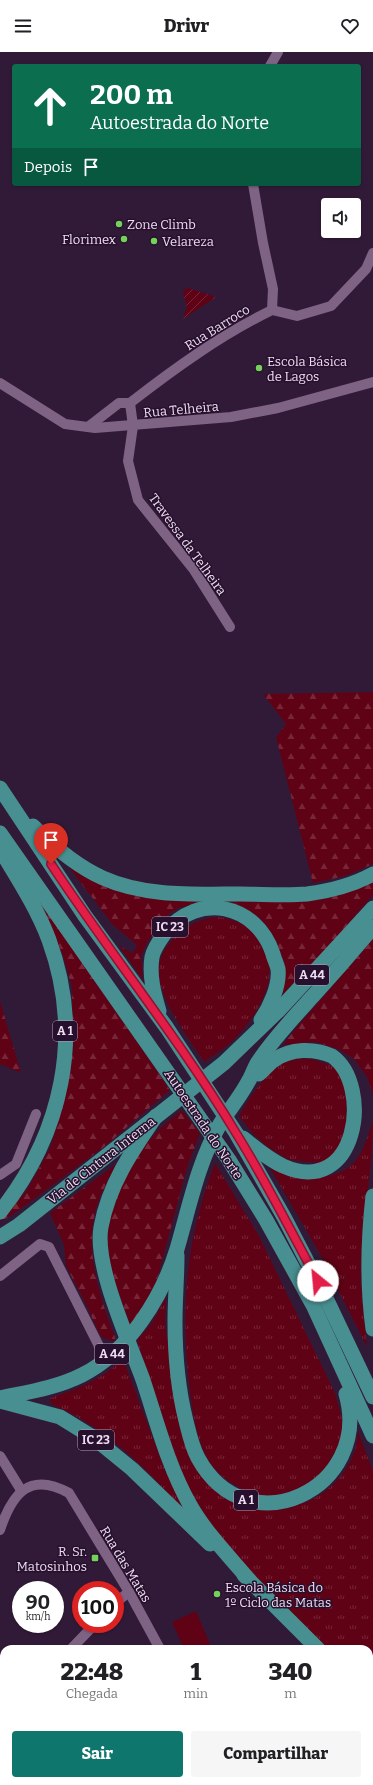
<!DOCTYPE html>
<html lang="pt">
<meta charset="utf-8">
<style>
:root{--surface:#fff;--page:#f6f6f6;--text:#202124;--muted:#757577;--accent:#0f766e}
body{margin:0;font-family:Bitter,serif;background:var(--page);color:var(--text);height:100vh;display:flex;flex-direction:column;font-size:15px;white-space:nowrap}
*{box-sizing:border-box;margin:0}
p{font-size:13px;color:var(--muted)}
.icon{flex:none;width:22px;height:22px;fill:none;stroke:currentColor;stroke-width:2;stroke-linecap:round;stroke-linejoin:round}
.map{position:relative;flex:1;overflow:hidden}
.drawer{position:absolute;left:0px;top:1593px;width:373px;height:140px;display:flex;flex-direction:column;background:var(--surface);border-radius:12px 12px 0 0;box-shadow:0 1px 3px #0004}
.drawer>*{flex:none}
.banner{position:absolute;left:12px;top:12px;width:349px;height:122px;border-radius:4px;box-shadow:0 1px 3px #0004;background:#0b6e4f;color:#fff;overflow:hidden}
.controls{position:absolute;left:321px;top:146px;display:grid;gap:8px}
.controls a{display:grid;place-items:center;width:40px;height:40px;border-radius:4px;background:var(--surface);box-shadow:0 1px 3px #0004;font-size:20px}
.speed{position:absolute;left:12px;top:1529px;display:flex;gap:8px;font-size:20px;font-weight:700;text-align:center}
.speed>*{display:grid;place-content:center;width:52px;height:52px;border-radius:50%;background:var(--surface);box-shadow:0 1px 3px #0004;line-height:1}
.speed small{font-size:10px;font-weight:400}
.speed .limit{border:6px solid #d22;background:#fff;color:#111}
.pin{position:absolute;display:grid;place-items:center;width:34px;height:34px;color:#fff;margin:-41px -17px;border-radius:50% 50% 50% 0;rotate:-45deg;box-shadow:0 0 4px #0007}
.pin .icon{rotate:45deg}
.me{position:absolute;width:44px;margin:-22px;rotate:332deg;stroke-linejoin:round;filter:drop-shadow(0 0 3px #0008)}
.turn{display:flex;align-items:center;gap:14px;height:84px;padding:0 12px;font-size:18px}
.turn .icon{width:52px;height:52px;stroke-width:2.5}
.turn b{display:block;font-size:28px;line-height:34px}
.then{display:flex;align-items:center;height:38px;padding:0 12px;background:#0003;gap:8px;font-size:15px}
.eta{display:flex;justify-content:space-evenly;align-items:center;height:68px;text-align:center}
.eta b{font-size:24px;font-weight:800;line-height:28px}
.cta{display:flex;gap:8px;margin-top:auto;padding:8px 12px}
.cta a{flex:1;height:46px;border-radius:4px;background:var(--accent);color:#fff;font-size:16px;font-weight:800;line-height:46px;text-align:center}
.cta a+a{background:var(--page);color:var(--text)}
header{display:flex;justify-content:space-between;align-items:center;height:52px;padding:0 12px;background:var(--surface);font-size:18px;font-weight:800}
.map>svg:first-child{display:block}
.grass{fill:url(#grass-tufts)}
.forest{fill:url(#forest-firs)}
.garden{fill:url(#garden-furrows)}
.pitch{fill:#600215}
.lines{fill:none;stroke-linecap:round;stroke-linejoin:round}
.minor{stroke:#7e6385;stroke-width:10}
.highway{stroke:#488f92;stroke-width:15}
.route-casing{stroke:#92132f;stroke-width:10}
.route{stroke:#e11d48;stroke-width:7}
.poi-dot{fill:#74d25b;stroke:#27102d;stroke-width:1.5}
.labels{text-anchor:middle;stroke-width:3;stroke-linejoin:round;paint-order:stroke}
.shield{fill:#27102d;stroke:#b2a0b6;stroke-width:1}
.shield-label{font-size:12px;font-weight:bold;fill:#edddf1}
.poi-label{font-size:13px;fill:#edddf1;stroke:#27102d;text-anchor:start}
.street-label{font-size:13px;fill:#edddf1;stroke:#27102d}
</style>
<header><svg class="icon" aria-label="menu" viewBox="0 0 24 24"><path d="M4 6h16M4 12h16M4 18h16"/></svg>Drivr<svg class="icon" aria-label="heart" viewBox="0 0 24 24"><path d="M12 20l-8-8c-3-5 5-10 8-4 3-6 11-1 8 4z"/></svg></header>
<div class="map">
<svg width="373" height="1733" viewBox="0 0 373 1733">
<defs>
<pattern id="grass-tufts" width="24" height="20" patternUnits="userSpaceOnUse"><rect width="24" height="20" fill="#600215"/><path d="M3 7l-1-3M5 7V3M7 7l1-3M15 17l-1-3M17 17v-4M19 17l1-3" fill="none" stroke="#772638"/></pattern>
<pattern id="forest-firs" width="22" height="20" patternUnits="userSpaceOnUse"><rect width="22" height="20" fill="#600215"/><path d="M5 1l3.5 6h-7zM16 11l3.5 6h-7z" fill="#772638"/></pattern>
<pattern id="garden-furrows" width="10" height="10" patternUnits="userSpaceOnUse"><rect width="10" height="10" fill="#600215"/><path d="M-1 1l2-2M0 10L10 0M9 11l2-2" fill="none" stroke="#772638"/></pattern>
</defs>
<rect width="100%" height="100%" fill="#311a37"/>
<!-- grass -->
<g class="grass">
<path d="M 218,865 C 239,868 254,875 262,896 C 265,901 269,907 269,913 C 274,939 248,976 229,992 C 221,999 212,1004 204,1010 C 189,987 155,943 159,914 C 160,902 168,891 177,883 C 190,872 201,866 218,865 Z"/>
<path d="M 312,1007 L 333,1014 L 347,1026 L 346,1095 L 320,1111 L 289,1108 L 269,1096 L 253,1082 L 239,1064 C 250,1045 269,1013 292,1008 C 298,1006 306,1007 312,1007 Z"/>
<path d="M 373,1069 C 373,1120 361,1170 361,1222 C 361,1246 365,1271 367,1295 L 320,1202 L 270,1116 C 296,1127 335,1133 356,1108 C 365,1097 368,1082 373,1069 Z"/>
<path d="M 215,1111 L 258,1182 L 335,1341 C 339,1356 345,1371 342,1386 C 340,1393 336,1405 332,1411 C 328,1417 308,1434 302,1437 C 296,1439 276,1444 270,1444 C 251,1444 226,1431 214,1416 C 197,1395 194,1366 190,1340 C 180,1259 185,1188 215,1111 Z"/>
<path d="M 166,1245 L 165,1272 L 170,1307 L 209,1432 C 214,1436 219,1443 225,1446 C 273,1473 337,1451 355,1398 C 357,1392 357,1385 358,1379 L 373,1419 L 373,1643 L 369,1639 L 369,1597 L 327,1597 C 283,1553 229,1506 198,1452 C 169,1402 153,1344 137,1288 L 152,1271 Z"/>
<path d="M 123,1307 L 164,1416 L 184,1455 L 198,1473 C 154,1426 112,1377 51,1352 L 50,1346 C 78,1337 102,1327 123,1307 Z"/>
</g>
<!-- forest -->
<g class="forest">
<path d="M 373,640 L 373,812 L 345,824 L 313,831 L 276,685 L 286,672 L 263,642 Z"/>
<path d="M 69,815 L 230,848 L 373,828 L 373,843 L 329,894 L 282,943 L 284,909 L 276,889 L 263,869 L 243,855 L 231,850 L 200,850 L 179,856 L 170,861 L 148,889 L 141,904 L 143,928 L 119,894 L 133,901 L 137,893 L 113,873 Z"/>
<path d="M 31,836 L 170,1038 L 105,1094 L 15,1161 L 0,1170 L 27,1138 L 50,1096 L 64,1051 L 73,999 L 72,935 L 63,904 L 50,872 Z"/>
<path d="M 373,887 L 373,1043 L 367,1025 L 354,1007 L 338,997 L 315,990 L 283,993 L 296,976 Z"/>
<path d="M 0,949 L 21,1021 L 0,1012 Z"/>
<path d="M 182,1058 L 200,1081 L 187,1116 L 158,1224 L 150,1246 L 131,1275 C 123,1252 113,1228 108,1205 C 102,1170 123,1123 143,1096 C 154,1081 168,1069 182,1058 Z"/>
<path d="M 116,1112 C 108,1129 97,1147 94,1166 C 86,1205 102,1252 116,1288 L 112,1289 L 103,1286 L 99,1281 L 84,1248 L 66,1214 L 64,1193 L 50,1161 Z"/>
</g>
<!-- garden -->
<path class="garden" d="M 188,236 L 216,245 L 183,267 L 187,255 L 183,241 L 185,237 Z"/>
<!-- pitch -->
<path class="pitch" d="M 196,1559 L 212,1597 L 184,1597 L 172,1570 Z"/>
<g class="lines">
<!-- minor -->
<g class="minor">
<path d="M 270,14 L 278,0"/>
<path d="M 253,132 L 263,191 L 273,237 L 272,258"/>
<path d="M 0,331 L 65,372 L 95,376 L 231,365 L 278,356 L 373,330"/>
<path d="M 88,375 L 119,351 L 130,351"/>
<path d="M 230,575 L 194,518 L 138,448 L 128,409 L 133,374 L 130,351 C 175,316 221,283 272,258 L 297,264 L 331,254 L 366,217 L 373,201"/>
<path d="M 0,1123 L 16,1112 L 36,1062"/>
<path d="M 0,1224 L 40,1192 L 49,1195 L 101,1298"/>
<path d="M 0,1404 L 21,1438"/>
<path d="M 0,1478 C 12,1442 29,1419 69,1441 L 129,1540 L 160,1597"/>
<path d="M 115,1551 L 129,1540"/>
<path d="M 71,1597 L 95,1572"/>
<path d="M 0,1674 L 4,1669"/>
<path d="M 187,1729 L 188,1733"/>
</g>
<!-- highway -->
<g class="highway">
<path d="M 0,736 L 85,864 L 167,976 L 236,1081 L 284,1165 L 324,1242 L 373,1345"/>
<path d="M 33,774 C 54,795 76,814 103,826 C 145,845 195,842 240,842 C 262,842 285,844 307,842 C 330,839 353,833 373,822"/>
<path d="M 0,781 L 229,1108 L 266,1168 L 313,1253 L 373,1384"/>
<path d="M 0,797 C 18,827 37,856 49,888 C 84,984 62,1082 0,1160"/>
<path d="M 159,959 C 154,942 149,924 152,905 C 154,896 160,888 165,881 C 198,839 257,852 273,902 C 274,907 277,912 278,917 C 280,933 270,955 261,968"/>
<path d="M 156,1064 C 132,1099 109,1132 101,1175 C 94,1214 129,1289 143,1328 C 157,1370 168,1414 190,1453 C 205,1480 230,1505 250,1529"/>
<path d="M 243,1086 C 255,1096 268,1107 283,1114 C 358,1147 373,1033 332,1004 C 314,996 291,996 274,1008 C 268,1012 264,1018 259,1022"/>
<path d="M 373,1144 C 368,1188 367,1233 373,1277"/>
<path d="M 0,1185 L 19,1173 L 224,1011 L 280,957 L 373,856"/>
<path d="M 177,1203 C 177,1225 175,1247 175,1270 C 175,1302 178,1337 186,1369 C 189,1381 192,1395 198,1406 C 248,1497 373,1436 346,1342"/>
<path d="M 0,1346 C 28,1340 56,1336 82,1323 C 128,1300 162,1246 177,1197 C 189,1156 198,1110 220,1072 C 229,1058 240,1045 248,1030 C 252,1024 254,1016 258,1010 C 273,987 294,965 313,944 C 333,922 353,899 373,875"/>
<path d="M 0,1349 L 60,1365 L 94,1386 L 132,1417 L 210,1492"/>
<path d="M 244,1523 L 318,1597"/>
<path d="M 369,1648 L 373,1652"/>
</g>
</g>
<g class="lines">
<!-- route casing -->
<g class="route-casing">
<path id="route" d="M 51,812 C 111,903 180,988 236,1081 C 266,1129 291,1180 318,1229"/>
</g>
<!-- route -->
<use href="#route" class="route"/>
</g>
<!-- markers -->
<g class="poi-dot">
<circle cx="119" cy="172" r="4"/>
<circle cx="124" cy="187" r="4"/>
<circle cx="154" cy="189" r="4"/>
<circle cx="259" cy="316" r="4"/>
<rect x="91" y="1502" width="8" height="8" rx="2"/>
<circle cx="217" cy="1542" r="4"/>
</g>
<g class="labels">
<!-- shield labels -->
<g class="shield">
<rect x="152" y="865" width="36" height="20" rx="3"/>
<rect x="295" y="913" width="34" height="20" rx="3"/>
<rect x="53" y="969" width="24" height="20" rx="3"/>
<rect x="95" y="1292" width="34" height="20" rx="3"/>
<rect x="78" y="1378" width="36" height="20" rx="3"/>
<rect x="234" y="1438" width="24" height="20" rx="3"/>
</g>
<g class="shield-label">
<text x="170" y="879">IC 23</text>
<text x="312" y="927">A 44</text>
<text x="65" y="983">A 1</text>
<text x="112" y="1306">A 44</text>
<text x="96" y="1392">IC 23</text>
<text x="246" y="1452">A 1</text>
</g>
<!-- poi labels -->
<g class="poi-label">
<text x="127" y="177">Zone Climb</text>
<text x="116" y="192" text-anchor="end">Florimex</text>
<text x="162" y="194">Velareza</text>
<text x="267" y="314">Escola Básica<tspan x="267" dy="15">de Lagos</tspan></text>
<text x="87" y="1504" text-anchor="end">R. Sr.<tspan x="87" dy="15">Matosinhos</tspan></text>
<text x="225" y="1540">Escola Básica do<tspan x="225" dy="15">1º Ciclo das Matas</tspan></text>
</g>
<!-- street labels -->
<g class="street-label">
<text transform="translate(217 275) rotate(-32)" y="5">Rua Barroco</text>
<text transform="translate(181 357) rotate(-5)" y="5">Rua Telheira</text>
<text transform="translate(188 492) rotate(54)" y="5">Travessa da Telheira</text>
<text transform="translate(204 1072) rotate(56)" y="5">Autoestrada do Norte</text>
<text transform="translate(101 1108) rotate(-38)" y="5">Via de Cintura Interna</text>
<text transform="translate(126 1512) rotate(59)" y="5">Rua das Matas</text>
</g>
</g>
</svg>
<div class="controls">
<a><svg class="icon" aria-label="sound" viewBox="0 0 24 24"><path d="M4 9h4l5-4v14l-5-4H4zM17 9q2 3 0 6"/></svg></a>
</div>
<div class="speed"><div>90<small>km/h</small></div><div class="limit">100</div></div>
<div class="pin" style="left:51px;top:812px;background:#d93025"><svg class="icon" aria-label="arrive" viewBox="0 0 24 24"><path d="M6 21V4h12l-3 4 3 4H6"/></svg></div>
<svg class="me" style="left:318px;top:1229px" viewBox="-20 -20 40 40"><circle r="19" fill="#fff"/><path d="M0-13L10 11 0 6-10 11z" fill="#e11d48"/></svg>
<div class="banner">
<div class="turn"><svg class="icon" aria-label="ahead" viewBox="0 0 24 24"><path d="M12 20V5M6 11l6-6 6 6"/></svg><div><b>200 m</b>Autoestrada do Norte</div></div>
<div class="then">Depois<svg class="icon" aria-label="arrive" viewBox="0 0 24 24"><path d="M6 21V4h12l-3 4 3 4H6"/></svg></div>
</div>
<section class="drawer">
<div class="eta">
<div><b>22:48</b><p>Chegada</p></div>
<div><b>1</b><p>min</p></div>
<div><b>340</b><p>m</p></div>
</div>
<div class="cta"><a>Sair</a><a>Compartilhar</a></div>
</section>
</div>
